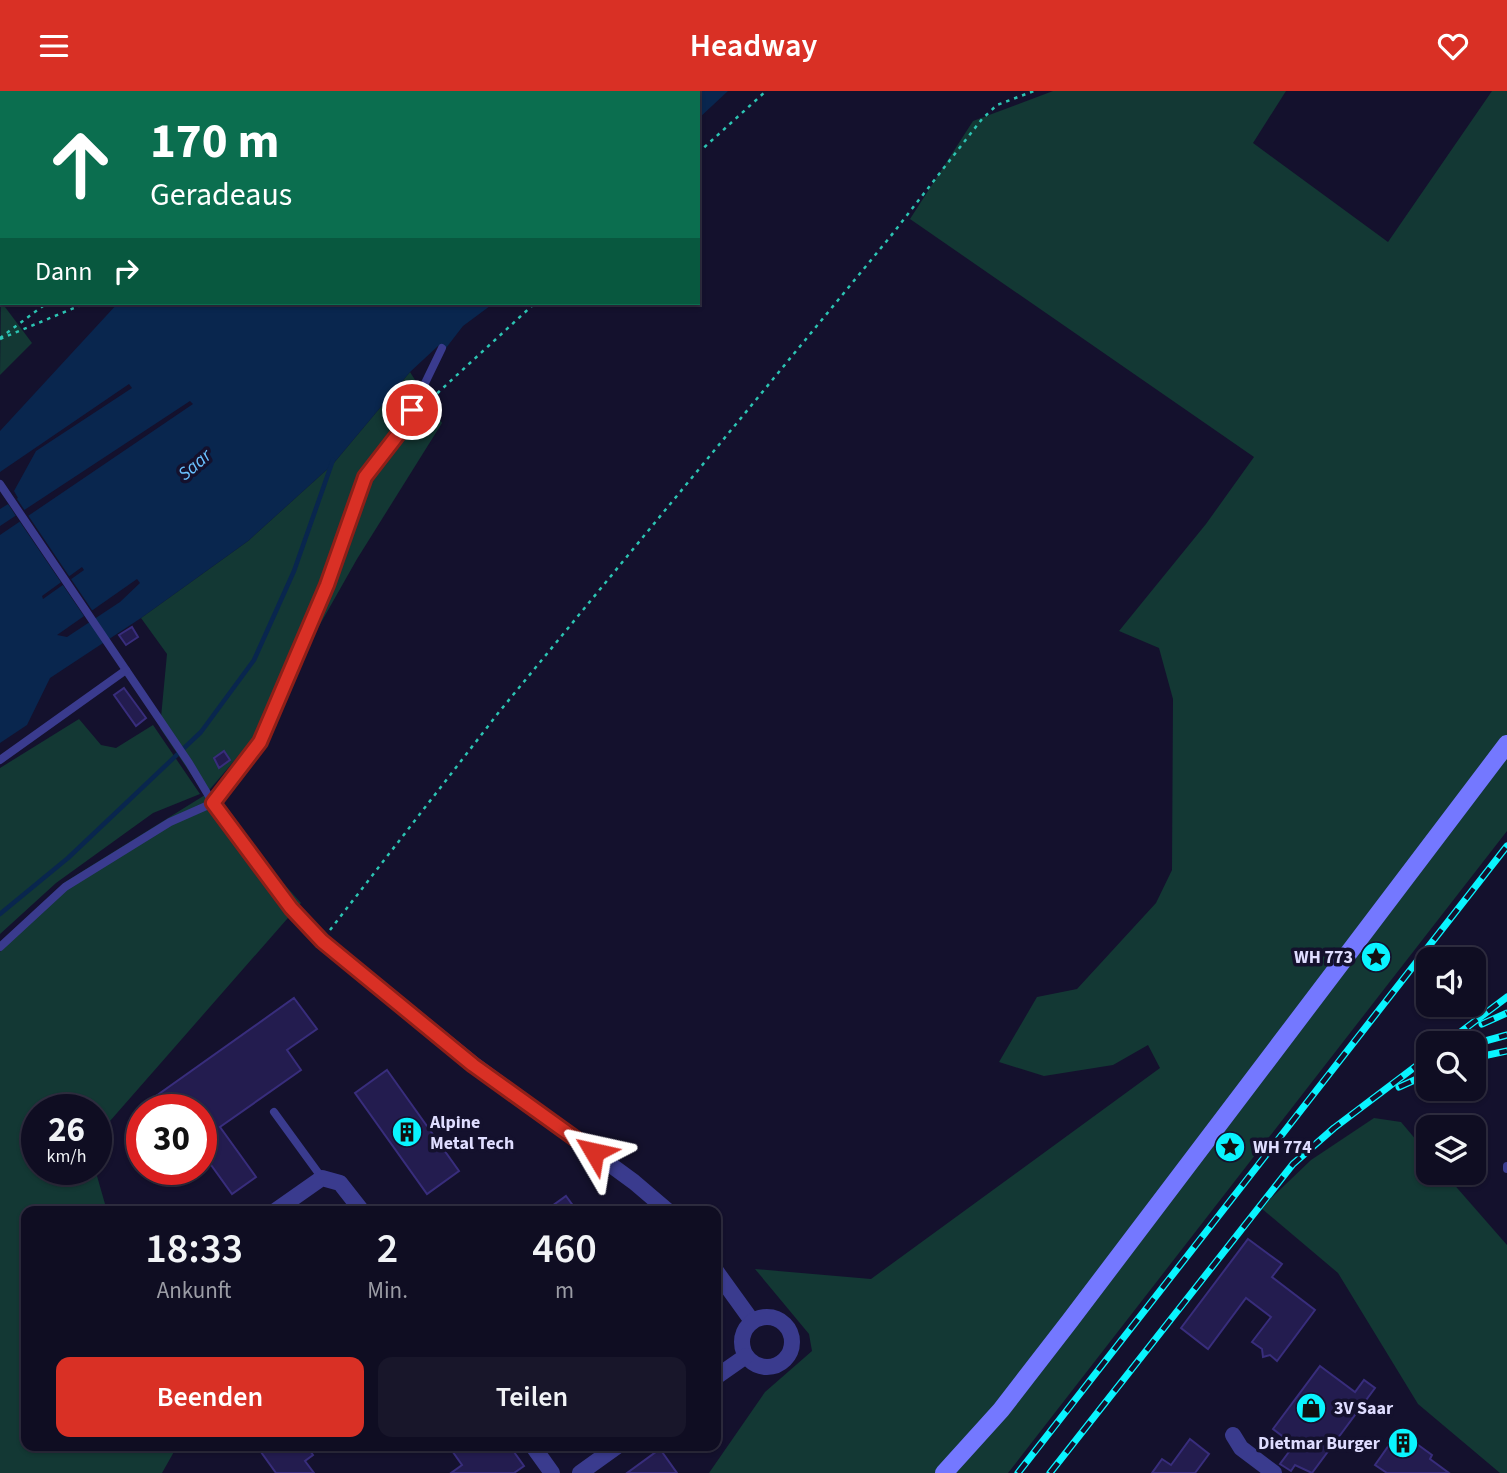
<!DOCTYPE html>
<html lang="de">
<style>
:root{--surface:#0f0d22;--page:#18162a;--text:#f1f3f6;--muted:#9b9ca5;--line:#2f2d40;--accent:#d93025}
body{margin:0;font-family:"Source Sans 3",sans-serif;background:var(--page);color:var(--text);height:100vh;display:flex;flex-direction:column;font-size:26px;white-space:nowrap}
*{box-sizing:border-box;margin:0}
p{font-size:23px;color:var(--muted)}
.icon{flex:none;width:38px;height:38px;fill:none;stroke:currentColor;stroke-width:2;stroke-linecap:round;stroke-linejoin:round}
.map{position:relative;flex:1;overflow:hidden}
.side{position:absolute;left:21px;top:1115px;width:700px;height:245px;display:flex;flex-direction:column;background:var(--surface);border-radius:14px;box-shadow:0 2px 5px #0004,0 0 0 2px var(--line)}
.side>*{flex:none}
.guide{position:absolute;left:0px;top:0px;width:700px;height:214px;box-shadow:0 2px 5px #0004,0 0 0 2px var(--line);background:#0b6e4f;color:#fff;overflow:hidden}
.buttons{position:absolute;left:1416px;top:856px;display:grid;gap:14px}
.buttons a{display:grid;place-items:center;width:70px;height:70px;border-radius:14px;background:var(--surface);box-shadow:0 2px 5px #0004,0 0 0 2px var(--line);font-size:35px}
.speed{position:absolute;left:21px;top:1003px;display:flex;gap:14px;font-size:35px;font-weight:700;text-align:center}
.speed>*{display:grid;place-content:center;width:91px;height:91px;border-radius:50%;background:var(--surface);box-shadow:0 2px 5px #0004,0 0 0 2px var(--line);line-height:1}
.speed small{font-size:18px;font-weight:400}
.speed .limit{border:10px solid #d22;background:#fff;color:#111}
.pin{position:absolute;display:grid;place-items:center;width:60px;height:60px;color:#fff;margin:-30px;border:4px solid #fff;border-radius:50%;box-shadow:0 2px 7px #0007}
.me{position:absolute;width:77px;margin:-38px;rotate:306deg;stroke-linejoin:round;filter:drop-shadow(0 0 5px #0008)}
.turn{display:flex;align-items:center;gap:24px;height:147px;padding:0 35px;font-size:32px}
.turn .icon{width:91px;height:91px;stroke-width:2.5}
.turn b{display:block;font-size:49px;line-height:60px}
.then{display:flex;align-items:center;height:66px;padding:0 35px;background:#0003;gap:14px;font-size:26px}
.eta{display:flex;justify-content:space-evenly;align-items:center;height:119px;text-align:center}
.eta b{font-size:42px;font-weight:600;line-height:49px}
.primary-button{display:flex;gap:14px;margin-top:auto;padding:14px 35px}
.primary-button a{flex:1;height:80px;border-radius:14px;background:var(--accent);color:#fff;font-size:28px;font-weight:600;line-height:80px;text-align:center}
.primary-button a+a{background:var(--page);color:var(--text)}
header{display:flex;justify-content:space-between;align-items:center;height:91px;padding:0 35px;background:var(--accent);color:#fff;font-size:32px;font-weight:600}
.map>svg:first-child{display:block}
.green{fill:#133834}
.water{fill:#09264e;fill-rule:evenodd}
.pier{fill:#14112d}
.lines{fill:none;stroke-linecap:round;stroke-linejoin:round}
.stream{stroke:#09264e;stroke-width:4.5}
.building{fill:#231c4f;stroke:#382d7c;stroke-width:2}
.path{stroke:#2cc4b3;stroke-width:2.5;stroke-dasharray:3.5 5;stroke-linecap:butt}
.service{stroke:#3a3b8e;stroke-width:8}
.minor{stroke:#3a3b8e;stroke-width:16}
.secondary{stroke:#7478ff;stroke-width:18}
.motorway{stroke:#ff58b1;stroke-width:21}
.rail-casing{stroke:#09f4ff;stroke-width:7}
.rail{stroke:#14112d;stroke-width:4.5;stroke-dasharray:13;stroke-linecap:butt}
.route-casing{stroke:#8d1f18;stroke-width:18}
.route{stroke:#d93025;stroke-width:12}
.labels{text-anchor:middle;stroke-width:7;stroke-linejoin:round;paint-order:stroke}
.poi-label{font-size:18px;font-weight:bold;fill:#dfddff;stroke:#14112d;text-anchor:start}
.water-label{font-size:19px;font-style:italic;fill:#6bc2ff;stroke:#14112d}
</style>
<header><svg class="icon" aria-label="menu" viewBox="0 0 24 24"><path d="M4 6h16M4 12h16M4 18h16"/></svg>Headway<svg class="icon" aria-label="heart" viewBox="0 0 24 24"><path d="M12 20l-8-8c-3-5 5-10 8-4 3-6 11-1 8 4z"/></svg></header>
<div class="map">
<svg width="1507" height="1382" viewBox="0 0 1507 1382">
<rect width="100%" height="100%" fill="#14112d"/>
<!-- green -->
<g class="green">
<path d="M 189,0 L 349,0 L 187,2 Z"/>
<path d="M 1053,0 L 1286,0 L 1253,52 L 1388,151 L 1492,0 L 1507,0 L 1507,740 L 1008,1382 L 709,1382 L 765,1301 L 812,1260 L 809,1243 L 755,1178 L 871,1188 L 1160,977 L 1148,954 L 1113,974 L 1044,985 L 999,971 L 1037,906 L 1077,898 L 1156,812 L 1172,779 L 1173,608 L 1159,557 L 1119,540 L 1206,433 L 1254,366 L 910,128 L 973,30 Z"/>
<path d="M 2,122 L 2,212 L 32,252 L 0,284 Z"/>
<path d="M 410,281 L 442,332 L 357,468 L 259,641 L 205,704 L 301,812 L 96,1046 L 96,1018 L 37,1018 L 37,1078 L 95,1078 L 107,1120 L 26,1120 L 26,1354 L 174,1355 L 175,1359 L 162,1382 L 0,1382 L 0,861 L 65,791 L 205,704 L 160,637 L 167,563 L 141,527 L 248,450 L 333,373 Z"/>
<path d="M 79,628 L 101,654 L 116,657 L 153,634 L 200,703 L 153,722 L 56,792 L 0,843 L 0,677 Z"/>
<path d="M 1374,1027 L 1401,1031 L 1428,1063 L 1428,1082 L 1444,1082 L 1507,1154 L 1507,1382 L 1500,1382 L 1418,1313 L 1338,1182 L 1261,1117 L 1311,1069 Z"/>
</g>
<!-- water -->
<g class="water">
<path d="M 429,0 L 728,0 L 698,28 L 698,2 L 427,2 Z"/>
<path d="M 118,212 L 494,212 L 463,235 L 446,257 L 438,255 L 410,281 L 333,373 L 248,450 L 141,527 L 50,587 L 27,634 L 0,652 L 0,444 L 193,313 L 190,310 L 0,435 L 0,418 L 18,407 L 14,400 L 36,360 L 132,297 L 129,293 L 0,381 L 0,340 ZM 82,476 L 84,479 L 43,508 L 42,505 ZM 137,488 L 140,492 L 120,511 L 67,546 L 57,544 Z"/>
</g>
<!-- pier -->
<path class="pier" d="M 11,399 L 94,522 L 86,528 L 18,428 L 20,426 L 18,428 L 6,410 L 14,406 Z"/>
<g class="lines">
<!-- stream -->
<path class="stream" d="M 0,823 L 68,767 L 201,641 L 254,569 L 294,480 L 333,369"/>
</g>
<!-- building -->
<g class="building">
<path d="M 132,536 L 138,546 L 126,554 L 119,544 Z"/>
<path d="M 124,597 L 146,627 L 136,635 L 114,604 Z"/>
<path d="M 224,660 L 230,669 L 219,677 L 214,667 Z"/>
<path d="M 294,907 L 317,938 L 287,959 L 301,979 L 220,1036 L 256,1086 L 232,1103 L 201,1060 L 201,1018 L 155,1018 L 149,1010 Z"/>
<path d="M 387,979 L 459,1080 L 427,1103 L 355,1002 Z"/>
<path d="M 566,1105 L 577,1120 L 545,1120 Z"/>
<path d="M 1248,1148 L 1282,1173 L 1272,1186 L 1315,1219 L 1277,1270 L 1270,1264 L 1263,1266 L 1262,1258 L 1252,1251 L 1271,1226 L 1246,1207 L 1208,1258 L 1181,1237 Z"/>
<path d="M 1320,1275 L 1355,1301 L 1364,1289 L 1375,1297 L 1312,1382 L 1295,1374 L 1291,1380 L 1280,1373 L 1294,1354 L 1273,1338 Z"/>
<path d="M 1399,1340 L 1432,1364 L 1430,1368 L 1449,1382 L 1387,1382 L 1375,1374 Z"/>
<path d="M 1190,1348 L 1209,1363 L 1195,1382 L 1152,1382 L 1162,1368 L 1171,1374 Z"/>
<path d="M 256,1354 L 306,1354 L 313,1364 L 305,1370 L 314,1382 L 276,1382 Z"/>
<path d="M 448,1354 L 509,1354 L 524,1375 L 514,1382 L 451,1382 L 462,1374 Z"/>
<path d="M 660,1358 L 677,1382 L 627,1382 Z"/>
</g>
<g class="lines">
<!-- path -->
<g class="path">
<path d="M 369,2 L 372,0"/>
<path d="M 413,2 L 415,0"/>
<path d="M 698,62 L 766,0"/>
<path d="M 0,247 L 47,212"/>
<path d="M 0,248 L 86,212"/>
<path d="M 431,308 L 535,212"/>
<path d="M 330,839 L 499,621 L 890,146 L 982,28 L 997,14 L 1034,0"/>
</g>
<!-- service -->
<g class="service">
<path d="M 0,393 L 189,672 L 213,712"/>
<path d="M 0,669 L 126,579"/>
<path d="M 0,856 L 65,796 L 170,731 L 213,712 L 260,651 L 327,494 L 365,386 L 413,324 L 412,319 L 442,257"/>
<path d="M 274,1021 L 322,1087"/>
<path d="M 1507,1075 L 1507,1078"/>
</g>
<!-- minor -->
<g class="minor">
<path d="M 213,712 L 291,817 L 322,850 L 473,973 L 634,1091 L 668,1120"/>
<path d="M 275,1120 L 322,1087 L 340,1092 L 362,1120"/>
<path d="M 716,1180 L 752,1230"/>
<circle cx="767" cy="1251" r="25"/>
<path d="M 716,1286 L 746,1265"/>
<path d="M 1233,1344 L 1241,1357 L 1274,1382"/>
<path d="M 532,1354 L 552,1382"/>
<path d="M 580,1382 L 619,1354"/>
</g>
<!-- secondary -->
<path class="secondary" d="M 944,1382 L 1001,1319 L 1069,1231 L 1507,653"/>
<!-- motorway -->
<g class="motorway">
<path d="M 98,2 L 101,0"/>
<path d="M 146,2 L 149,0"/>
<path d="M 0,64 L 2,63"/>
<path d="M 0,94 L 2,93"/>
</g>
<!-- rail casing -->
<g class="rail-casing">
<g id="rail">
<path d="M 1482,933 L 1507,922"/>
<path d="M 1446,952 L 1507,906"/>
<path d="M 1474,953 L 1507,944"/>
<path d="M 1474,967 L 1507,960"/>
<path d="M 1399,996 L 1428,983"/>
<path d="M 1018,1382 L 1507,755"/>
<path d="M 1050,1382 L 1293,1073 L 1334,1037 L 1428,966"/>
</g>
</g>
<!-- rail -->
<use href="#rail" class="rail"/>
</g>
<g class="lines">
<!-- route casing -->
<g class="route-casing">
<path id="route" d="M 412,319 L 413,324 L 365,386 L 327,494 L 260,651 L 213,712 L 291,817 L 322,850 L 473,974 L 594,1061"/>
</g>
<!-- route -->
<use href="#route" class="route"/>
</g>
<!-- icons -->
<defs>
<g id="sight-disc" transform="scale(1.575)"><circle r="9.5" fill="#09f4ff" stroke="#14112d"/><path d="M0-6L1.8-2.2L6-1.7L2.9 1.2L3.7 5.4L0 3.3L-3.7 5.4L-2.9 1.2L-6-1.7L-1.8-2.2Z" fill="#111"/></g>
<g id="building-disc" transform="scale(1.575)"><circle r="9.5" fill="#09f4ff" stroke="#14112d"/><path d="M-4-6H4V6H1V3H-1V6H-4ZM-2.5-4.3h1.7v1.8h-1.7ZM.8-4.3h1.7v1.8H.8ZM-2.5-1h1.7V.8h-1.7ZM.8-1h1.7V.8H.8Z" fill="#111"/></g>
<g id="shop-disc" transform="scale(1.575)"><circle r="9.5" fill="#09f4ff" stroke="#14112d"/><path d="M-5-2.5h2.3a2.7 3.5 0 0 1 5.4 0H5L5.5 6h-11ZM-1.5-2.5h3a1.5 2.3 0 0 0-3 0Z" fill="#111"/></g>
</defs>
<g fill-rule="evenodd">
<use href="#sight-disc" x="1376" y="866"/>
<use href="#building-disc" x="407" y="1041"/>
<use href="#sight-disc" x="1230" y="1056"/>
<use href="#shop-disc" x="1311" y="1317"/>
<use href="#building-disc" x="1403" y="1352"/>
</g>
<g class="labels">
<!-- poi labels -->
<g class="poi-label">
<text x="1353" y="872" text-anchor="end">WH 773</text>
<text x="430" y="1037">Alpine<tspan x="430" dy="21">Metal Tech</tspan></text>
<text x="1253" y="1062">WH 774</text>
<text x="1334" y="1323">3V Saar</text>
<text x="1380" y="1358" text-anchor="end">Dietmar Burger</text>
</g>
<!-- water labels -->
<g class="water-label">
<text transform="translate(194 373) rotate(-41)" y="7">Saar</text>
</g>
</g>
</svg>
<div class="buttons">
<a><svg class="icon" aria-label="sound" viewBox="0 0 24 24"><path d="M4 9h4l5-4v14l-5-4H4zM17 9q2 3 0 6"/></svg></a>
<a><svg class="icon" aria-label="search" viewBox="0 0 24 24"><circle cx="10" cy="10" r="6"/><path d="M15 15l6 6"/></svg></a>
<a><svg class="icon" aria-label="layers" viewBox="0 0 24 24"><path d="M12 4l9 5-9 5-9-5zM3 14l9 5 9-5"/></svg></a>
</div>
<div class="speed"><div>26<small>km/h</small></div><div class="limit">30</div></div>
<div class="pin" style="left:412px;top:319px;background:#d93025"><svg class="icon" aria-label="arrive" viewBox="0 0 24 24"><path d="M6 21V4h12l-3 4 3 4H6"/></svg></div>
<svg class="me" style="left:594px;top:1061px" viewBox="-20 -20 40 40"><path d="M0-17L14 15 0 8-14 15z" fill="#d93025" stroke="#fff" stroke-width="4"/></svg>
<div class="guide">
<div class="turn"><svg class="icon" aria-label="ahead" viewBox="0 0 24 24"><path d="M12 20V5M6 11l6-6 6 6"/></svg><div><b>170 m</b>Geradeaus</div></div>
<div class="then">Dann<svg class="icon" aria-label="right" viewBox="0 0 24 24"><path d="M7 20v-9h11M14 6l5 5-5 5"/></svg></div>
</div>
<section class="side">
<div class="eta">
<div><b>18:33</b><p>Ankunft</p></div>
<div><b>2</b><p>Min.</p></div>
<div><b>460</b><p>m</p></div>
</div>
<div class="primary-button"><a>Beenden</a><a>Teilen</a></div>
</section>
</div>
